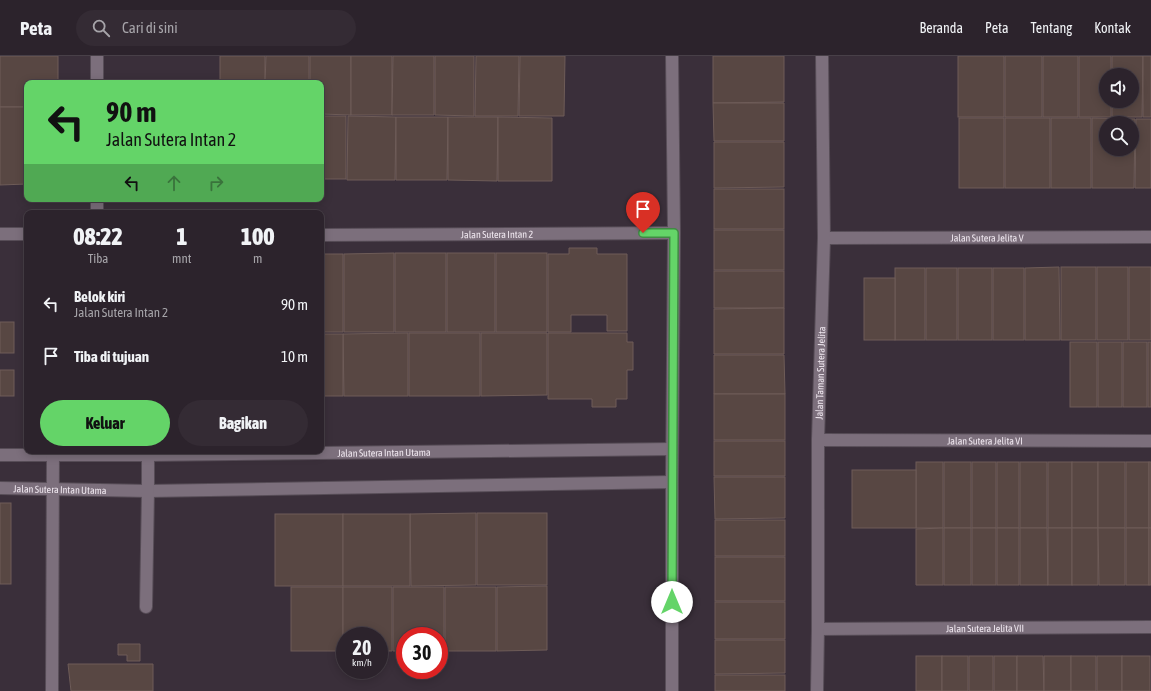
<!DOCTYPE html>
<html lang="id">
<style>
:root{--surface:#2c232c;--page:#342b34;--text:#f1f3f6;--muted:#a6a4a9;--line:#484048;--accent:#64d468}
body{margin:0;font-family:"Asap Condensed",sans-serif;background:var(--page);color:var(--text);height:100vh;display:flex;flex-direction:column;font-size:15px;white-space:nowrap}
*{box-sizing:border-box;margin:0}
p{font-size:13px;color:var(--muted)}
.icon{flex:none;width:22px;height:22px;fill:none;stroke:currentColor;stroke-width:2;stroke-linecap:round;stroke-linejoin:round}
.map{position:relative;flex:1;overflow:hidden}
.sheet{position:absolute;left:24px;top:154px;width:300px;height:244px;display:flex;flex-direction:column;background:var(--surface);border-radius:8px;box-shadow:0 2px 10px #0003,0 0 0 1px var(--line)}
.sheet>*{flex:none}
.banner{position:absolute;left:24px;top:24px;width:300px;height:122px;border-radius:8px;box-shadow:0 2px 10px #0003,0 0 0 1px var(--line);background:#64d468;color:#111;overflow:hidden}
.controls{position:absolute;left:1099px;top:12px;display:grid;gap:8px}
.controls a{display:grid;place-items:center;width:40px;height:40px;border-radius:50%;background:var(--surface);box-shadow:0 2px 10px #0003,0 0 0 1px var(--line);font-size:20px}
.speed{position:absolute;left:336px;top:571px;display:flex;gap:8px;font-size:20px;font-weight:700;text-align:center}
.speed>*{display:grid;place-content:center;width:52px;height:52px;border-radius:50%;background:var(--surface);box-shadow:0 2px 10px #0003,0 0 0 1px var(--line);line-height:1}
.speed small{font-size:10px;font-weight:400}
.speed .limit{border:6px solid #d22;background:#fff;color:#111}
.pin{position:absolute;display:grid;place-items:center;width:34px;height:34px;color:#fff;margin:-41px -17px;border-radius:50% 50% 50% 0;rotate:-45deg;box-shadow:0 0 4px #0007}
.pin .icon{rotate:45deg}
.me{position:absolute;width:44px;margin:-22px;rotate:0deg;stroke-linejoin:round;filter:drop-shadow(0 0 3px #0008)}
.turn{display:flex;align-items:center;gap:14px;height:84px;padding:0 16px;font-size:18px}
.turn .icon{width:52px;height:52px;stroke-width:2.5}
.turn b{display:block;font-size:28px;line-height:34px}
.lanes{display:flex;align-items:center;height:38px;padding:0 16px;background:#0003;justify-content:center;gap:20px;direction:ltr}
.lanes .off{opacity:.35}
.eta{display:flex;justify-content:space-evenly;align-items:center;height:68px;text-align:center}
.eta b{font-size:24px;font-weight:800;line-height:28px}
.action{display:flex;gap:8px;margin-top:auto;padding:8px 16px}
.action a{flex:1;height:46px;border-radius:24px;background:var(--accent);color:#111;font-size:16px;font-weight:800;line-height:46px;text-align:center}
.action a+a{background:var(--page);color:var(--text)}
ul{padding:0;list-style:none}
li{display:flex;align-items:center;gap:12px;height:52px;padding:0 16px}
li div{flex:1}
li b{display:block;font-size:15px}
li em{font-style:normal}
header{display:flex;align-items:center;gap:24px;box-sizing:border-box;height:56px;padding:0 20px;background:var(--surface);border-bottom:1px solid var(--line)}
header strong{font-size:19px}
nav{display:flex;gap:22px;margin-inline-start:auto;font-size:14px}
.search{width:280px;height:36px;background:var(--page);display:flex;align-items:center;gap:10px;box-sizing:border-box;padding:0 14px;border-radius:22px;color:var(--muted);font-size:15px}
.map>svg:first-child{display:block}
.building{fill:#584743;stroke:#6e5c58;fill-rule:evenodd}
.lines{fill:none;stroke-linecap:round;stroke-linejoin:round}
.minor-casing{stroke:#574d57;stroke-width:14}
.minor{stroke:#7c6f7c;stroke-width:12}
.route-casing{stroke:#418a44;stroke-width:10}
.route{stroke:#64d468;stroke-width:7}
.labels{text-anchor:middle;stroke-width:3;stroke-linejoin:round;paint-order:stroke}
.street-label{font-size:10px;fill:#efe7ef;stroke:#302530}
</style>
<header>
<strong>Peta</strong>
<div class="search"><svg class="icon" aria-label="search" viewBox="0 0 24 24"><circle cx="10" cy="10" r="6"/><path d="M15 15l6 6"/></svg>Cari di sini</div>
<nav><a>Beranda</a><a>Peta</a><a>Tentang</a><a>Kontak</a></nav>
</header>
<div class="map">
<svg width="1151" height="635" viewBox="0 0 1151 635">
<rect width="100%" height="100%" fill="#3a2f3a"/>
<!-- building -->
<g class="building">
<path d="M 0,0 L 58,0 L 58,27 L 27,27 L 27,51 L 0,51 Z"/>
<rect x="220" y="0" width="45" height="27"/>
<path d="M 266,0 L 309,0 L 309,27 L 265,27 Z"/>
<path d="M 310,0 L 351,0 L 351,59 L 321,58 L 321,27 L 310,27 Z"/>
<rect x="351" y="0" width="41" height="59"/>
<path d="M 393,0 L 434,0 L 434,59 L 392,59 Z"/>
<path d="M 435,0 L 474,0 L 474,60 L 435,59 Z"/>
<path d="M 476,0 L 519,0 L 518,60 L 475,60 Z"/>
<path d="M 520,0 L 565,0 L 564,60 L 519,60 Z"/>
<path d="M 713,0 L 784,0 L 784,46 L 713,47 Z"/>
<rect x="958" y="0" width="46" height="61"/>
<rect x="1005" y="0" width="37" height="61"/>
<rect x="1043" y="0" width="35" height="61"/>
<path d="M 1079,0 L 1111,0 L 1111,19 L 1106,19 L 1106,45 L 1111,45 L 1111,61 L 1079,61 Z"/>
<path d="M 1112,0 L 1143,0 L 1142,61 L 1112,61 L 1112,45 L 1132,45 L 1132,19 L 1112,19 Z"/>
<rect x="1143" y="0" width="8" height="61"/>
<path d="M 713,47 L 784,47 L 784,85 L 714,85 Z"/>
<path d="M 0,51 L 27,51 L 27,128 L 0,129 Z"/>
<rect x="321" y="60" width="25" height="63"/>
<path d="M 348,60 L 396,61 L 395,124 L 347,124 Z"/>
<path d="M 396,61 L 448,61 L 447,124 L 396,124 Z"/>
<path d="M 448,61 L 498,61 L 497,125 L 448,124 Z"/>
<path d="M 498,61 L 552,62 L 552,125 L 498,125 Z"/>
<rect x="959" y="62" width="45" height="70"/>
<rect x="1005" y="62" width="45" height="70"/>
<rect x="1051" y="62" width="40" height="70"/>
<path d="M 1092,62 L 1135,63 L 1134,132 L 1092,132 ZM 1106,67 L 1132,67 L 1132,93 L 1106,93 Z"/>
<path d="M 1136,63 L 1151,63 L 1151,132 L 1135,132 Z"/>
<path d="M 714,86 L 784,86 L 784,131 L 714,132 Z"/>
<rect x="714" y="133" width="70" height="40"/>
<rect x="714" y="174" width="70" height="40"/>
<path d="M 569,192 L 597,192 L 597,198 L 627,198 L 627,275 L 607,275 L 607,259 L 571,259 L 571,276 L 548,276 L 548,198 L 569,198 Z"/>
<path d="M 394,197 L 394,276 L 344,276 L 344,198 Z"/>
<rect x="395" y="197" width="51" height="79"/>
<rect x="447" y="197" width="48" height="79"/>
<rect x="496" y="197" width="51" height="79"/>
<rect x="321" y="198" width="22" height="78"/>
<path d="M 1059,211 L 1060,284 L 1025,284 L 1025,212 Z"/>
<rect x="1061" y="211" width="35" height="73"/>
<rect x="1097" y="211" width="31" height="73"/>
<rect x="1129" y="211" width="22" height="73"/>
<rect x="895" y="212" width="30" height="72"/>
<rect x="926" y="212" width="31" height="72"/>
<rect x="958" y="212" width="34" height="72"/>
<rect x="993" y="212" width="31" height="72"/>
<rect x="714" y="215" width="70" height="37"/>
<rect x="864" y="222" width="31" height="62"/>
<path d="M 784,252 L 784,298 L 714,298 L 714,253 Z"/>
<rect x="0" y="266" width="14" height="31"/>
<path d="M 408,277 L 408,340 L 344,340 L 343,278 Z"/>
<rect x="409" y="277" width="71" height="63"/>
<path d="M 481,277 L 547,277 L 547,339 L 481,340 Z"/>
<path d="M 548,277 L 627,277 L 627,286 L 633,286 L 633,314 L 627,314 L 627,343 L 616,343 L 616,351 L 592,351 L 592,343 L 548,343 Z"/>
<rect x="321" y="278" width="22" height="62"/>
<rect x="1070" y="286" width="27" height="65"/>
<rect x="1098" y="286" width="24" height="65"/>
<rect x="1123" y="286" width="24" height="65"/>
<rect x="1148" y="286" width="3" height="65"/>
<path d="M 714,299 L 784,299 L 785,338 L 714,338 Z"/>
<rect x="0" y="314" width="14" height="26"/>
<rect x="714" y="338" width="71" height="46"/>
<rect x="714" y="385" width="71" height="35"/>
<rect x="916" y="406" width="27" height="66"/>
<rect x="944" y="406" width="27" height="66"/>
<rect x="972" y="406" width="24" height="66"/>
<rect x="997" y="406" width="22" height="66"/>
<rect x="1020" y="406" width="27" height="66"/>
<rect x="1048" y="406" width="24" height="66"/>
<rect x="1072" y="406" width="26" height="66"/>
<rect x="1098" y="406" width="27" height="66"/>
<rect x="1126" y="406" width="23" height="66"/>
<rect x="1149" y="406" width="2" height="66"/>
<rect x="852" y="414" width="64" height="58"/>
<path d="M 714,421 L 785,421 L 785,462 L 715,463 Z"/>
<rect x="0" y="447" width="11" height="81"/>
<path d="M 476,457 L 476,529 L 411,530 L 410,458 Z"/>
<rect x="477" y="457" width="70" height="72"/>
<rect x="275" y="458" width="68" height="72"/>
<rect x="343" y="458" width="67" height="72"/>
<rect x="715" y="464" width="70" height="36"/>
<path d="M 943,472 L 943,529 L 916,529 L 916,473 Z"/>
<rect x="944" y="472" width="27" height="57"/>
<rect x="972" y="472" width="24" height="57"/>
<rect x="997" y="472" width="22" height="57"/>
<path d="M 1020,472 L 1047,472 L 1048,529 L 1020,529 Z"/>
<rect x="1048" y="472" width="24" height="57"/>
<rect x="1072" y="472" width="26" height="57"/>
<path d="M 1098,472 L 1125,472 L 1125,529 L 1099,529 Z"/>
<rect x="1126" y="472" width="23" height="57"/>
<rect x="1149" y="472" width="2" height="57"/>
<rect x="715" y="501" width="70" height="44"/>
<path d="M 547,530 L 547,594 L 497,595 L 497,531 Z"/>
<rect x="291" y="531" width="52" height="64"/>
<path d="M 343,531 L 392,531 L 392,595 L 379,595 L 379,580 L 345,580 L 345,595 L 343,595 Z"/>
<path d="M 393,531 L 444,531 L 444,595 L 439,595 L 439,580 L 405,580 L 405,595 L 393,595 Z"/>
<rect x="445" y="531" width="51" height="64"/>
<rect x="715" y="546" width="70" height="37"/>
<path d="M 715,584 L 785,584 L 785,617 L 715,618 Z"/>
<path d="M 118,588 L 140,588 L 140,605 L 127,605 L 127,599 L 118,599 Z"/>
<rect x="916" y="600" width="26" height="35"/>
<rect x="942" y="600" width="26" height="35"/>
<rect x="969" y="600" width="24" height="35"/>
<rect x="994" y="600" width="23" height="35"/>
<path d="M 1017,600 L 1043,600 L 1044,635 L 1017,635 Z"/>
<rect x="1044" y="600" width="27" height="35"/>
<rect x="1071" y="600" width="25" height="35"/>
<rect x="1097" y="600" width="25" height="35"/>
<rect x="1122" y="600" width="28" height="35"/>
<path d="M 68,608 L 153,608 L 153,635 L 71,635 Z"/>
<rect x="715" y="619" width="70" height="16"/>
</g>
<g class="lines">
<!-- minor casing -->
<g class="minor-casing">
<g id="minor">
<path d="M 97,0 L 97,27"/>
<path d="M 672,0 L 674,177 L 672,426 L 672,635"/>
<path d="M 97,143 L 97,157"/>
<path d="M 0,178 L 27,178"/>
<path id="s1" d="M 321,179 L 674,177"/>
<path id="s2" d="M 824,182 L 1151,181"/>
<path id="s3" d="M 818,384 L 1151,385"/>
<path id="s4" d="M 0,399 L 148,399 L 672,393"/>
<path id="s5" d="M 0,432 L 148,435 L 672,426"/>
<path d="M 146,551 L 148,435 L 148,395"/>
<path id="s6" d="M 818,573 L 1151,571"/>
<path d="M 52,635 L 53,395"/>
<path id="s7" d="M 817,635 L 818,573 L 818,384 L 824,182 L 822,0"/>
</g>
</g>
<!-- minor -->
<use href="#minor" class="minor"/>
</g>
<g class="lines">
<!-- route casing -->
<g class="route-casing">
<path id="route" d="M 643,177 L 674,177 L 672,546"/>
</g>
<!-- route -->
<use href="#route" class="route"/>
</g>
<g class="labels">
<!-- street labels -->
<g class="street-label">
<text dy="4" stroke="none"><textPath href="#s1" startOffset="176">Jalan Sutera Intan 2</textPath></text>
<text dy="4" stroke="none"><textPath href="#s2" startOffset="163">Jalan Sutera Jelita V</textPath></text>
<text dy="4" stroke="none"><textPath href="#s7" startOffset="318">Jalan Taman Sutera Jelita</textPath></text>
<text dy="4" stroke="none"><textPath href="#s3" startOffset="167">Jalan Sutera Jelita VI</textPath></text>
<text dy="4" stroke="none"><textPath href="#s4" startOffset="384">Jalan Sutera Intan Utama</textPath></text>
<text dy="4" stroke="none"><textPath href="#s5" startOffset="60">Jalan Sutera Intan Utama</textPath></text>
<text dy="4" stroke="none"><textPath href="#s6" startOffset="167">Jalan Sutera Jelita VII</textPath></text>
</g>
</g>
</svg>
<div class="controls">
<a><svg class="icon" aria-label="sound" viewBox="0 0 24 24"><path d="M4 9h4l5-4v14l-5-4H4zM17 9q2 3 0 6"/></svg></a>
<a><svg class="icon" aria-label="search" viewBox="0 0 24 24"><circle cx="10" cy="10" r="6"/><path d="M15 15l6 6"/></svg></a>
</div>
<div class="speed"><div>20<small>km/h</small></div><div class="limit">30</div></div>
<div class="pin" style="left:643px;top:177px;background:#d93025"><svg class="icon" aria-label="arrive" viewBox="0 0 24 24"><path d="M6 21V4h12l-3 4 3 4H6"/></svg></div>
<svg class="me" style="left:672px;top:546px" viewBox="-20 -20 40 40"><circle r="19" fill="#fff"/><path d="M0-13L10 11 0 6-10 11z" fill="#64d468"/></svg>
<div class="banner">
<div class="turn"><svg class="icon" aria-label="left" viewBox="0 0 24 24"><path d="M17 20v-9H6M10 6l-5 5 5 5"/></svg><div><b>90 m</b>Jalan Sutera Intan 2</div></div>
<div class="lanes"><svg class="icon" aria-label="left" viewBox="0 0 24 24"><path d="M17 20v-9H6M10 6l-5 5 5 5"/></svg><svg class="icon off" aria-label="ahead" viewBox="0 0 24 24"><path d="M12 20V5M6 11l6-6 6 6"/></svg><svg class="icon off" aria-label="right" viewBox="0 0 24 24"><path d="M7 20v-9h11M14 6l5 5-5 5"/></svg></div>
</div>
<section class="sheet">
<div class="eta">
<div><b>08:22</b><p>Tiba</p></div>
<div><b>1</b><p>mnt</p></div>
<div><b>100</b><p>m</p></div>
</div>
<ul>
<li><svg class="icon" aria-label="left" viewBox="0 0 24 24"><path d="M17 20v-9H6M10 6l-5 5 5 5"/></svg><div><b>Belok kiri</b><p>Jalan Sutera Intan 2</p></div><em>90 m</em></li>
<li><svg class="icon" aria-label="arrive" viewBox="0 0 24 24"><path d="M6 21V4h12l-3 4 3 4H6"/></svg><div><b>Tiba di tujuan</b></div><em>10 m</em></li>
</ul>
<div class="action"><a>Keluar</a><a>Bagikan</a></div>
</section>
</div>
